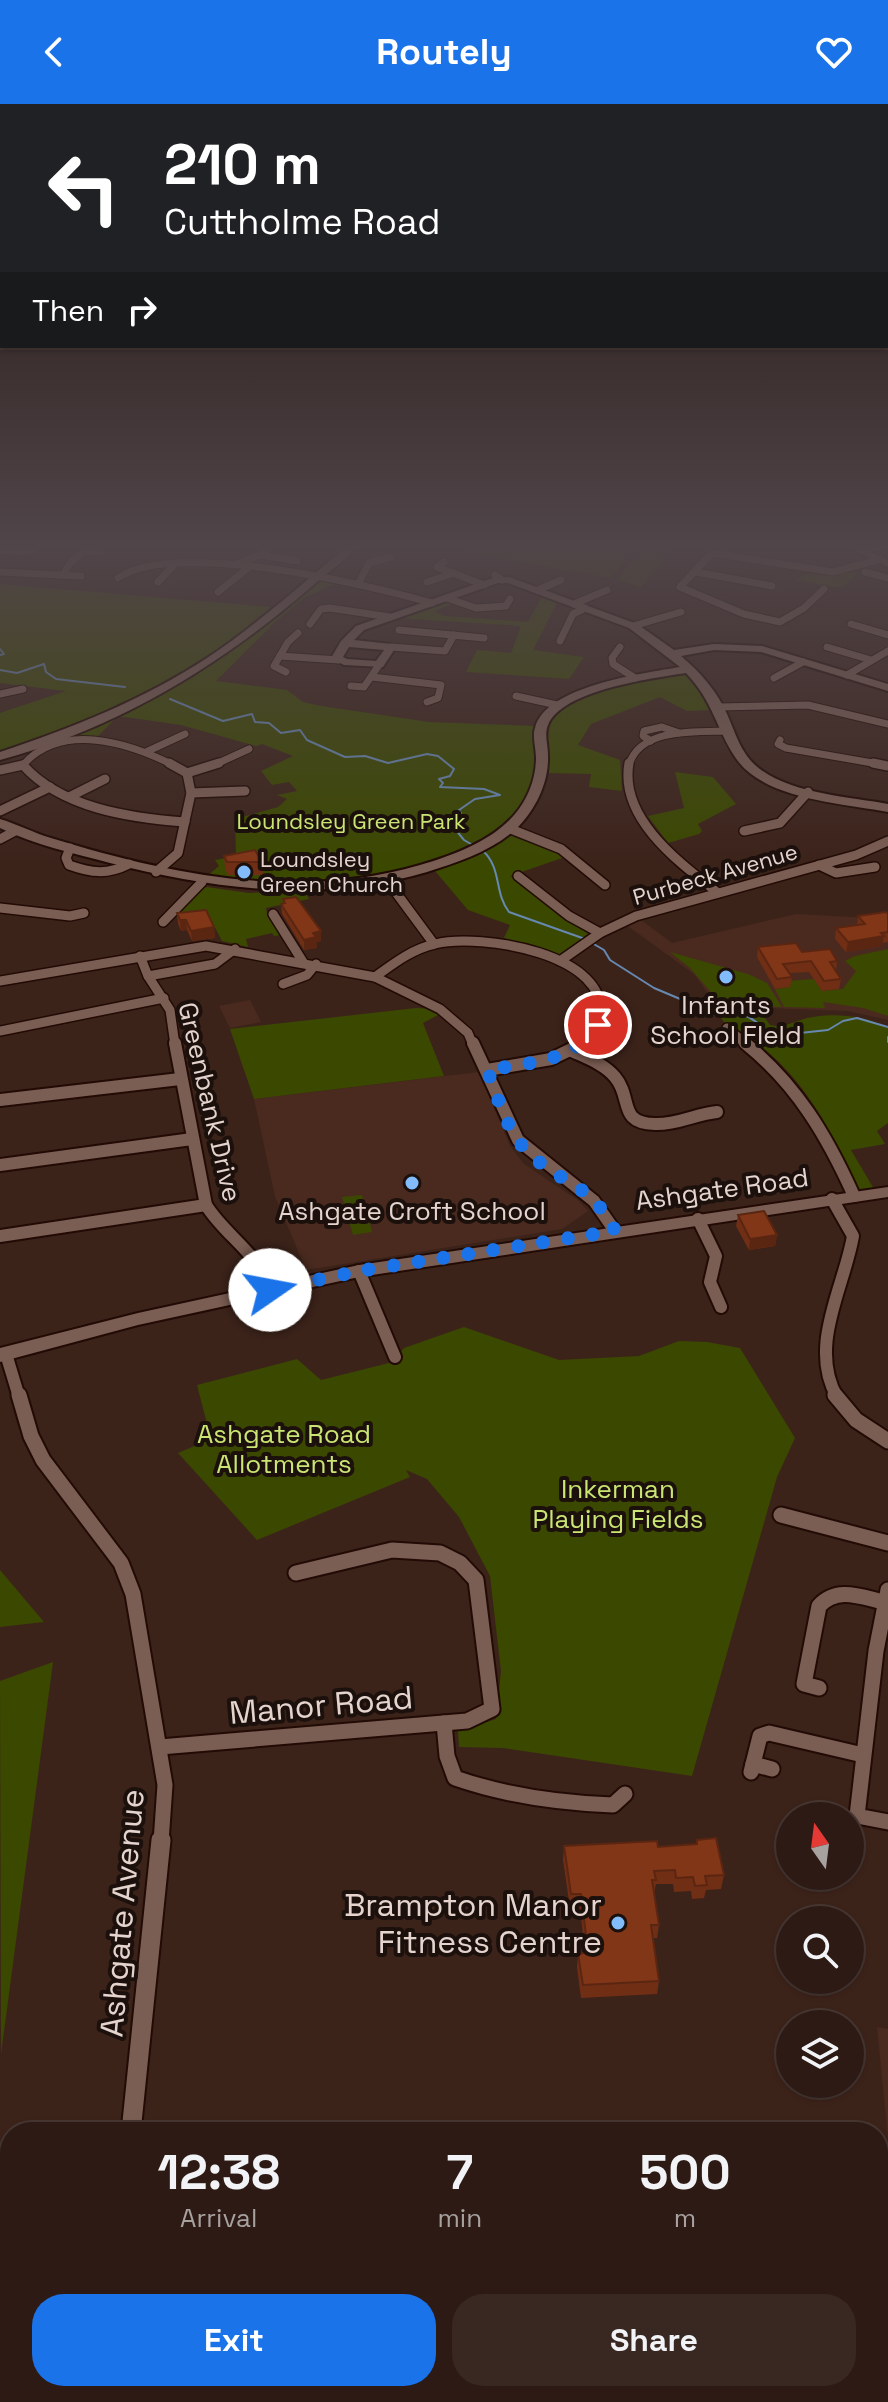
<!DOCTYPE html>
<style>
:root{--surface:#2d1a14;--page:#392722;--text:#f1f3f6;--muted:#a7a1a0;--line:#483834;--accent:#1a73e8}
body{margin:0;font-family:"Space Grotesk",sans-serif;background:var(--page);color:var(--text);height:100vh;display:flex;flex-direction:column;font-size:30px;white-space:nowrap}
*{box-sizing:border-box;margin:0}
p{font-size:26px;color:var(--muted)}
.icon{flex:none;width:44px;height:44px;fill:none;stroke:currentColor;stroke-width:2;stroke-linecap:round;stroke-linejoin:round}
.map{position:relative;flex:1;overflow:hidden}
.details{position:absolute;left:0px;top:2018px;width:888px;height:280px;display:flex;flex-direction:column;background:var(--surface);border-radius:32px 32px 0 0;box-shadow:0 2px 6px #0004,0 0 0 2px var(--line)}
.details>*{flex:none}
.banner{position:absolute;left:0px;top:0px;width:888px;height:244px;box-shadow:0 2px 6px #0004,0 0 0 2px var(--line);background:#202124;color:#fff;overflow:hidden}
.needle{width:52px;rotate:346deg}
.tools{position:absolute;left:776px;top:1698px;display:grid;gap:16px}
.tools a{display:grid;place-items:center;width:88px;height:88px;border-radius:50%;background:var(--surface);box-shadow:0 2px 6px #0004,0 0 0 2px var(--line);font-size:40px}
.pin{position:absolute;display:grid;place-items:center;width:68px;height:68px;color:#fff;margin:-34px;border:4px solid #fff;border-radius:50%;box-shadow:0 2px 8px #0007}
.me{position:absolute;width:88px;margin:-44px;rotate:78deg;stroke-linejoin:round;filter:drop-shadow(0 0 6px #0008)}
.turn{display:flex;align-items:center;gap:28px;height:168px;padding:0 32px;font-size:36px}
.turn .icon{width:104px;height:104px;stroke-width:2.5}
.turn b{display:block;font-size:56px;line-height:68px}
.then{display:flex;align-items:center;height:76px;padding:0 32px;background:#0003;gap:16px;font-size:30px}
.eta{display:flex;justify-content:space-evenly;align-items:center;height:136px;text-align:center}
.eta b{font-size:48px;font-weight:800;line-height:56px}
.action{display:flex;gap:16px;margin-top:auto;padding:16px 32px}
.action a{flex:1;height:92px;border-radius:32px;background:var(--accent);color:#fff;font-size:32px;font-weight:800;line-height:92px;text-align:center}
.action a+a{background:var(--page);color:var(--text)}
header{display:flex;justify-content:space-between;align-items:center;height:104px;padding:0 32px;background:var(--accent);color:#fff;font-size:36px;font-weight:800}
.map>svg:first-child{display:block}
.built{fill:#4a2a1f}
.green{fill:#3b4800}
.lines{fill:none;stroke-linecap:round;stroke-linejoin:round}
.stream{stroke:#6688b1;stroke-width:2}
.street-far4-casing{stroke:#220b05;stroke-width:9}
.street-far3-casing{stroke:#220b05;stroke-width:12}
.street-far2-casing{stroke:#220b05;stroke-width:16}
.street-far1-casing{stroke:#220b05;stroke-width:19}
.street-casing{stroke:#220b05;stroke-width:23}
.secondary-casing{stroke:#220b05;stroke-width:4}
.street-far4{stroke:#7a5d53;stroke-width:7}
.street-far3{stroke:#7a5d53;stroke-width:9}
.street-far2{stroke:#7a5d53;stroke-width:12}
.street-far1{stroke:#7a5d53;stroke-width:15}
.street{stroke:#7a5d53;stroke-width:19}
.secondary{fill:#7a5d53;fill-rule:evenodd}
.wall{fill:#702e15}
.shaded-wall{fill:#5b2611}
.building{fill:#823618;stroke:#5b2611;stroke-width:2}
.route{stroke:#1a73e8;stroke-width:14;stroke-dasharray:0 25.2}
.poi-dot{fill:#83bcfb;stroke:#1b100c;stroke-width:3}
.labels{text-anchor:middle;stroke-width:8;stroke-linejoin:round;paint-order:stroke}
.far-park-label{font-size:22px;fill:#cae573;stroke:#1b100c}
.far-poi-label{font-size:22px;fill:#e5d4ce;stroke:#1b100c;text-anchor:start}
.far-street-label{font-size:22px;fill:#e5d4ce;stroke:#1b100c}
.poi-label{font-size:26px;fill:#e5d4ce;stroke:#1b100c}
.street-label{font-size:26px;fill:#e5d4ce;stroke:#1b100c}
.park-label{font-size:26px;fill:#cae573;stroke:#1b100c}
.near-street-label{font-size:32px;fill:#e5d4ce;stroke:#1b100c}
.near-poi-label{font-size:32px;fill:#e5d4ce;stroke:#1b100c;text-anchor:end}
</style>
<header><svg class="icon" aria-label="back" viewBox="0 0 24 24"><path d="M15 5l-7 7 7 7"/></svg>Routely<svg class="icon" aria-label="heart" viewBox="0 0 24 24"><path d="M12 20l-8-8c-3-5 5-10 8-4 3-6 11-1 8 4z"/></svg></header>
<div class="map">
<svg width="888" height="2298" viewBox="0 0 888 2298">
<rect width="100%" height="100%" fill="#3c231a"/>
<!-- built -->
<g class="built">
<path d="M 796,810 L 888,815 L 888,916 L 848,907 L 717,902 L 694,870 L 625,820 L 640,815 L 672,839 Z"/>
<path d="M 250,896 L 261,918 L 230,924 L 219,902 Z"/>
<path d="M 479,968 L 510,1042 L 524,1060 L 579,1097 L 588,1107 L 562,1125 L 306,1166 L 275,1092 L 254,995 Z"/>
<path d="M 877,1923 L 888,1925 L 888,2033 Z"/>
</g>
<!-- green -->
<g class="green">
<path d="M 443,439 L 639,439 L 610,474 L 467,448 Z"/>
<path d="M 645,439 L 675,439 L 641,483 L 617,476 Z"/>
<path d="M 812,467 L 859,469 L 841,484 L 795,476 Z"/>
<path d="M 319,477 L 337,479 L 305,493 L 274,519 L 216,577 L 287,586 L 303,598 L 321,602 L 429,618 L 536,622 C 534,649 537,676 524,700 C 513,719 489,731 470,740 C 459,745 448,752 437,757 C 364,784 282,781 206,773 L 219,762 L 215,756 L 236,752 L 235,715 L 278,703 L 287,695 L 277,691 L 297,687 L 289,678 L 272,681 L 261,667 L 293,652 L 262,640 L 256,642 L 181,621 L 125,613 L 117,613 L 97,633 L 57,636 C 105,618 153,599 196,571 C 237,545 274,511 312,480 Z"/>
<path d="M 0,480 L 270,503 L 270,504 C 238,530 207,557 171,577 C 117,608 58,628 0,648 L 0,609 L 66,587 L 0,579 Z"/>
<path d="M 543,491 L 558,497 L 533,546 L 584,553 L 569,575 L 466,568 L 477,546 L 511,549 L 521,522 L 395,514 L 445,498 L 452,500 L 434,507 L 444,512 L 528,518 Z"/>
<path d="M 677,569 L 688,571 L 713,606 L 687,607 L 660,593 L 591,620 L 578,641 L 620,656 L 622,687 L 589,683 L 591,670 L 549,669 C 549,654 545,632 551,619 C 567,588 645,575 677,569 Z"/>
<path d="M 675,668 L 713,673 L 736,700 L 698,720 L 702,727 L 699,730 L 668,739 L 648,712 L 684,704 Z"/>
<path d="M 512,728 L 548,740 L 565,753 L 510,772 L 588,830 L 562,850 L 556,850 L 504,834 L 510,821 L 468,806 L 435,767 L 482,747 Z"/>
<path d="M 207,783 L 249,789 L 300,787 L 306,789 L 309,795 L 266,804 L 267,810 L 282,831 L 274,832 L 272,829 L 246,835 L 248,843 L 222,837 L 211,816 L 174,813 L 200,785 Z"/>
<path d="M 888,845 L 888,912 L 863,904 L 823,898 L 825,904 L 784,903 L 775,885 L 789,883 L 786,877 L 814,875 L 822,887 L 843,885 L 856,867 L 845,857 L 855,852 Z"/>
<path d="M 670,848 L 748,870 L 767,879 L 782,903 L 722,901 L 690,864 Z"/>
<path d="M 416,904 L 433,905 L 440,910 L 423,919 L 444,972 L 254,995 L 230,925 Z"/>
<path d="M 717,908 L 763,911 L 770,921 C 785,925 798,915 813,913 C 836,909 868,912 888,924 L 888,1019 L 877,1027 L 885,1040 L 851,1046 L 874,1085 L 858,1087 C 834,1033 810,982 763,944 C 751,934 741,925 726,921 Z"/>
<path d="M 362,1091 L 365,1101 L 372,1100 L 377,1115 L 369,1116 L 372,1128 L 353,1131 L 342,1093 Z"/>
<path d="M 464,1223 L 559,1256 L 639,1252 L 679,1237 L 707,1238 L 740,1244 L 795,1334 L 777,1373 L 692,1672 L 503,1644 L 459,1643 L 458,1627 L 496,1615 L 501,1567 L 490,1472 L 459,1413 L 427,1375 L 406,1366 L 410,1373 L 257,1436 L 178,1349 L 211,1335 L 197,1281 L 297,1255 L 321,1276 L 393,1258 L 404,1244 Z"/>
<path d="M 0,1466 L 44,1518 L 0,1523 Z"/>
<path d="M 53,1558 L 1,1950 L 0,1577 Z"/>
</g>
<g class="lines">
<!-- stream -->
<g class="stream">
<path d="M 0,545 L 4,550 L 0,551"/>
<path d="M 0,566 L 17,569 L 44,560 L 46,568 L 56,575 L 125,583"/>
<path d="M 170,595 L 223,617 L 252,610 L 255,618 L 269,619 L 281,629 L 300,626 L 307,636 L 345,653 L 365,652 L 388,659 L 427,650 L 438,652 L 454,665 L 450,672 L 439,675 L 443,679 L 440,683 L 484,685 L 500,691 L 475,695 L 459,706 L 461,709 L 455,725 L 464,736 L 476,743"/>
<path d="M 483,747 C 502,764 494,789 509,808 L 585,835"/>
<path d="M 592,839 L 604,846 L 610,856 L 654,884 L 692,900 L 704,912 C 741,907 745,906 772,932 L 828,926 L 843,917 L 857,914 L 888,923"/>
<path d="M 888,933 L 888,938"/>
</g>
<!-- street-far4 casing -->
<g class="street-far4-casing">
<g id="street-far4">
<path d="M 231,439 L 270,443"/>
<path d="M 299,439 L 312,442"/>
<path d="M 0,446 L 26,448 L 40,440"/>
<path d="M 860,446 L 888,441"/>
<path d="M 261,451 L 297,457"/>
<path d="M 444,458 L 437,463 L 484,481"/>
<path d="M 232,461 L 261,451 L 274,439"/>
<path d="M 0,468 L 81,472"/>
<path d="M 696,468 L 772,482"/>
<path d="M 865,468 L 888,474"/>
<path d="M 63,471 L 70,459 L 84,447 L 100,448"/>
<path d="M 495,471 L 502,476"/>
<path d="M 118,474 C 174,435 366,480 432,499"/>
<path d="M 158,478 L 173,462"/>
<path d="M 427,478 L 454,469"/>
<path d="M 358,480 L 369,459 L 391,453"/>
<path d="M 824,485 L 804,504 L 780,518 L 744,510 L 680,483 L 712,449 L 833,468 L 878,456"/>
<path d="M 538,486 L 561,476"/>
<path d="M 218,488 L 248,464"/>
<path d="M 447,494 L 476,504 L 506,502 L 510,495"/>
<path d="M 574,500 L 607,486"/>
<path d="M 310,520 L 321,505 L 330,504 L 390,513"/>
<path d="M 851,520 L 888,531"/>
<path d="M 633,522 L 681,508"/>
<path d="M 399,526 L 484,534"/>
<path d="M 560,537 L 573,510 L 585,504"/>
<path d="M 391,543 L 445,547 L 454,531"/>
<path d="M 620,543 L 612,554 L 613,560 L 635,574"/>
<path d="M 827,543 L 871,556"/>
<path d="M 280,552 L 339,556"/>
<path d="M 286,568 L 274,562 L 288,538 L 298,529"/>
<path d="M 847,571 L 888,547"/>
<path d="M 372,573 L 441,581 L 438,594 L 427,598"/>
<path d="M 774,574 L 803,558"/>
<path d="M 351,582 L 364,583 L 379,561"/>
<path d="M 0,590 L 23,585"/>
<path d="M 516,592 L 557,601"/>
<path d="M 719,603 L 808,601 L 888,620"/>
<path d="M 780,636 L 778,640 L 786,644 L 884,661"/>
<path d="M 651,637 L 643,632 L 644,627 L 662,623 L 679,629"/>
<path d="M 148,647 L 185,630"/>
<path d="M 23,661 C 62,617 129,639 173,661"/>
<path d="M 214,661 L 249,645"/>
<path d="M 629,661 C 640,623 698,628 730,627"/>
</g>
</g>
<!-- street-far3 casing -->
<g class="street-far3-casing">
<g id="street-far3">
<path d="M 629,659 C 619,715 680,759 718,789"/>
<path d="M 873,659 L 888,662"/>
<path d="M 23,661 C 61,704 130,714 185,718"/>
<path d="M 0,666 L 23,661"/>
<path d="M 187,669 L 219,659"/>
<path d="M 191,689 L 245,687"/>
<path d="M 71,692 L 105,675"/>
<path d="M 0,707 L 50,683"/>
<path d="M 508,724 L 561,745 L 605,781"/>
<path d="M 744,727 L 780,719 L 808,688"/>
<path d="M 0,735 L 15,727"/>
<path d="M 70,744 L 66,754 L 69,761 C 91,769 108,771 129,760"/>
<path d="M 819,761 L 836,769 L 875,763"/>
<path d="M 156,768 L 178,749 L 191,689 L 187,669 L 169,659"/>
<path d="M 518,772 L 569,812 L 600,829"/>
<path d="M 386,775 L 434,840"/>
<path d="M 0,804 L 70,812 L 84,809"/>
<path d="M 273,810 L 303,858"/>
<path d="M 163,818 L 202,778"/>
<path d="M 140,852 L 148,872 L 170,906 L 175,941"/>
<path d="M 560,857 L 600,829 L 636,812 L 856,751 L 888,737"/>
<path d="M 148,872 L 215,860 L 235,845"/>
<path d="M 375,873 C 393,860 412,845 435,840 C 480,829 614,849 600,917 L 582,941"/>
<path d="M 0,877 L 206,842 L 375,873 L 440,905 L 468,929 L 473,941"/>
<path d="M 283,880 L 307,871 L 316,860"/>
<path d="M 727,924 L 747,941"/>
<path d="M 0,927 L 164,894"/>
</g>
</g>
<!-- street-far2 casing -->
<g class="street-far2-casing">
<g id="street-far2">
<path d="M 175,939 L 206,1101 C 225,1132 259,1149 270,1186"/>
<path d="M 473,939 L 518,1036 L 594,1097 L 615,1127"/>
<path d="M 745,939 C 797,981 827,1032 854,1092"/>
<path d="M 572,947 C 587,954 604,960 615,973 C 633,994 617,1019 655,1020 C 676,1021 696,1010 717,1008"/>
<path d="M 487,966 L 551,955 L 584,939"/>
<path d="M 0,996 L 180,975"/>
<path d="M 0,1061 L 192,1035"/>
<path d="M 832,1095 L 853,1132 C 844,1184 808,1242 837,1293"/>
<path d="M 698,1115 L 716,1152 L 710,1178 L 721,1203"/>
<path d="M 0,1132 L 206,1101"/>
<path d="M 359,1167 L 395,1253"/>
<path d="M 6,1250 L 19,1293"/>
</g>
</g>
<!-- street-far1 casing -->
<g class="street-far1-casing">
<g id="street-far1">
<path d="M 19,1291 L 31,1332 L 43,1356 L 121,1459 L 133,1490 L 165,1681 L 161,1738"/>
<path d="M 835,1291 L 856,1316 L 888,1337"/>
<path d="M 781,1411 L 888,1439"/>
<path d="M 888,1486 L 876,1547 L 857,1712 L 888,1718"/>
<path d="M 819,1584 L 804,1580 L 819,1502 C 837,1482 861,1493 884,1498"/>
<path d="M 444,1619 L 447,1652 L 455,1674 C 507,1692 559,1699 613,1701 L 625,1690"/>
<path d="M 160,1643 L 467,1617 L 492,1605 L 476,1476 L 460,1459 L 440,1449 L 392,1446 L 296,1469"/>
<path d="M 753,1660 L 772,1665"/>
<path d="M 751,1668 L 760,1632 L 769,1629 L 863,1651"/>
</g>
</g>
<!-- street casing -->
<g class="street-casing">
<g id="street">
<path d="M 131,2028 L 161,1736"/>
<path d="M 462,2288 L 463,2298"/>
<path d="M 664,2288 L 665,2298"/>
</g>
</g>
<!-- secondary casing -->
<g class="secondary-casing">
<g id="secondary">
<path d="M 351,439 L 362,439 C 347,455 328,468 311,483 C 220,562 118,624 0,656 L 0,648 C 72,624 143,596 207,554 C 258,520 304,478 351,439 Z"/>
<path d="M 841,439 L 853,439 L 888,456 L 888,463 Z"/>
<path d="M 509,473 L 637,520 L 674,546 L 714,540 L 762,542 L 888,580 L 888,587 L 761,548 L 714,546 L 681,552 C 700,568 717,587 727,610 C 733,623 737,637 745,649 C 770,689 846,692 888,700 L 888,708 C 842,699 763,696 735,653 C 716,624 713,597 686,569 C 653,574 562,586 548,621 C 544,630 548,641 548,651 C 549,677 537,703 519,722 C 495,746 459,758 427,768 C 320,799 217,786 110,759 C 73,749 35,741 0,724 L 0,715 C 17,720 34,729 51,734 C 171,771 297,797 420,761 C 454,751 492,737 515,710 C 528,695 536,674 536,654 C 536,644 532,633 535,624 C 545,582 645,569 680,563 L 629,524 L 508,479 L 498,479 L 364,526 L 354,536 L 391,540 L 396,543 L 383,563 L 344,561 L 331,554 L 341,537 L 356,522 L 493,474 ZM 349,543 L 384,546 L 376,557 L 347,555 L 343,553 Z"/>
<path d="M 888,1083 L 888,1093 L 359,1173 L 138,1221 L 0,1258 L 0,1244 L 138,1209 L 359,1161 Z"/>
<path d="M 10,2076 L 10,2104 L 0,2108 L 0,2080 Z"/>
<path d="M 822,2288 L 877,2288 L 881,2298 L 827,2298 Z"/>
</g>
</g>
<!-- street-far4 -->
<use href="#street-far4" class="street-far4"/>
<!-- street-far3 -->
<use href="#street-far3" class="street-far3"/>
<!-- street-far2 -->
<use href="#street-far2" class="street-far2"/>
<!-- street-far1 -->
<use href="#street-far1" class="street-far1"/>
<!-- street -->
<use href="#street" class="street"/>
<!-- secondary -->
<use href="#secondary" class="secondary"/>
</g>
<!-- wall -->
<g class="wall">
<path d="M 224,752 L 262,758 L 263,771 L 228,771 L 225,765 Z"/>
<path d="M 283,795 L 321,837 L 317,838 L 317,844 L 304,846 L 282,810 L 281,800 L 283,799 Z"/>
<path d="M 177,809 L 214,823 L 215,834 L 192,837 L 187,826 L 181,827 L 178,819 Z"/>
<path d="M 888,810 L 888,838 L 882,839 L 882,842 L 846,848 L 835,835 L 836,824 L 857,821 L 858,812 Z"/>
<path d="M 758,843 L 802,848 L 837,857 L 836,866 L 841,875 L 839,885 L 822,887 L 809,868 L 789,869 L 792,873 L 790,883 L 775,885 L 757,853 Z"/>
<path d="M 738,1111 L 777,1131 L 775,1142 L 749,1146 L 736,1122 Z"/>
<path d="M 697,1736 L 724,1771 L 721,1785 L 706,1786 L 704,1794 L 692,1795 L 691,1787 L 674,1788 L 673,1780 L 656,1780 L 654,1789 L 659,1821 L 657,1834 L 653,1834 L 659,1877 L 657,1890 L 581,1894 L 577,1863 L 578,1850 L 585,1849 L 580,1803 L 570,1804 L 563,1756 L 564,1742 L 658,1743 L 696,1740 Z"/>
</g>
<!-- shaded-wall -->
<g class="shaded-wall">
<path d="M 180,816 L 186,816 L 187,826 L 181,827 Z"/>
<path d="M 214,823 L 215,834 L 192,837 L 191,827 Z"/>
<path d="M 321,827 L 321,837 L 317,838 L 317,844 L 304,846 L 304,836 L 313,829 Z"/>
<path d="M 884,832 L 882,842 L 846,848 L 848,838 Z"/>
<path d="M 777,1131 L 775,1142 L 749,1146 L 750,1135 Z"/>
</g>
<!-- building -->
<g class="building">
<path d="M 255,746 L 262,758 L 227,758 L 224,752 Z"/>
<path d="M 296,793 L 321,827 L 313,829 L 316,833 L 304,836 L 281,800 L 285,799 L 283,795 Z"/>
<path d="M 206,806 L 214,823 L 191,827 L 186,816 L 180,816 L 177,809 Z"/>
<path d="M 886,808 L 888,810 L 888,828 L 881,829 L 884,832 L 848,838 L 836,824 L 865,820 L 858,812 Z"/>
<path d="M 796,839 L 802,848 L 830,845 L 837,857 L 830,858 L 841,875 L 824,877 L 811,857 L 783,860 L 792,873 L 777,875 L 758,843 Z"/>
<path d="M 764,1107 L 777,1131 L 750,1135 L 738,1111 Z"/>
<path d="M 716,1734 L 724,1771 L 705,1772 L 707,1781 L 695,1782 L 693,1773 L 676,1774 L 675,1766 L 654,1767 L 656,1776 L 652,1776 L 659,1821 L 651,1821 L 659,1877 L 583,1881 L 578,1850 L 588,1848 L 581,1790 L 571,1790 L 564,1742 L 657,1737 L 658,1743 L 697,1740 L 697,1736 Z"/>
</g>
<!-- sky -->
<linearGradient id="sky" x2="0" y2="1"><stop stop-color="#21130e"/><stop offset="0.58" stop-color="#504549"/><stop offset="1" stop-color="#504549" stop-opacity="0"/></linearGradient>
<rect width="888" height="761" fill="url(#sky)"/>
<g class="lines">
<!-- route -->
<path class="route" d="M 270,1186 L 359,1167 L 615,1127 C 590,1078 562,1081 529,1049 C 507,1029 498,993 487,966 C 528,959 574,958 598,921"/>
</g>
<!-- markers -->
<g class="poi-dot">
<circle cx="244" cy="768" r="8"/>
<circle cx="726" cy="873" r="8"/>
<circle cx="412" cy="1079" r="8"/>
<circle cx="618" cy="1819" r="8"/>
</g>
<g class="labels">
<!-- far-park labels -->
<g class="far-park-label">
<text x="351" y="725">Loundsley Green Park</text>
</g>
<!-- far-poi labels -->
<g class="far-poi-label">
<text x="260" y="763">Loundsley<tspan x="260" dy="25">Green Church</tspan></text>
</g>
<!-- far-street labels -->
<g class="far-street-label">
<text transform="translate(715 770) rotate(-16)" y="8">Purbeck Avenue</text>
</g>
<!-- poi labels -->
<g class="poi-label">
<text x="726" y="910">Infants<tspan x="726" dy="30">School FIeld</tspan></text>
<text x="412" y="1116">Ashgate Croft School</text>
</g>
<!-- street labels -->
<g class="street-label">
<text transform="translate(210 998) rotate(77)" y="9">Greenbank Drive</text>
<text transform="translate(722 1085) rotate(-8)" y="9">Ashgate Road</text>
</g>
<!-- park labels -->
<g class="park-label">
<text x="284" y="1339">Ashgate Road<tspan x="284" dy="30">Allotments</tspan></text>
<text x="618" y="1394">Inkerman<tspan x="618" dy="30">Playing Fields</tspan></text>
</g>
<!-- near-street labels -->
<g class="near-street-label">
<text transform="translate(321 1601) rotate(-5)" y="11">Manor Road</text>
<text transform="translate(122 1809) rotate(-85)" y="11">Ashgate Avenue</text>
</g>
<!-- near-poi labels -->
<g class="near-poi-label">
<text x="602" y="1812">Brampton Manor<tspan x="602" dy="37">Fitness Centre</tspan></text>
</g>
</g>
</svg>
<div class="tools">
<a><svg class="needle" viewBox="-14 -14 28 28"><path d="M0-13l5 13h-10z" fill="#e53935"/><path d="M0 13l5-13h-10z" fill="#a7a1a0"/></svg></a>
<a><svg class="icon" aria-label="search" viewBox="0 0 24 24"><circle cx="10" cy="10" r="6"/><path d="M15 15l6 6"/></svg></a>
<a><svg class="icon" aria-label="layers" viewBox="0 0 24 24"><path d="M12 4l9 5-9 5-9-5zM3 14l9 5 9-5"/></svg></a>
</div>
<div class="pin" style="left:598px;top:921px;background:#d93025"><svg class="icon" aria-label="arrive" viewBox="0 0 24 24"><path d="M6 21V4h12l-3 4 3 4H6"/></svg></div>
<svg class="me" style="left:270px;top:1186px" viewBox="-20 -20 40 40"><circle r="19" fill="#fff"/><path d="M0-13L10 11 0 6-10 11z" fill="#1a73e8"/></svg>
<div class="banner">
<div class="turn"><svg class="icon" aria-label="left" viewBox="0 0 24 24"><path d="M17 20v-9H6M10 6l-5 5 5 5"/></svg><div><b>210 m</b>Cuttholme Road</div></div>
<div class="then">Then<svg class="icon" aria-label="right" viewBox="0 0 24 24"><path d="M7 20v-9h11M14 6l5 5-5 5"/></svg></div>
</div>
<section class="details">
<div class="eta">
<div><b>12:38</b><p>Arrival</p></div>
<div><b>7</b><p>min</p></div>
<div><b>500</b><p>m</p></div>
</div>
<div class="action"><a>Exit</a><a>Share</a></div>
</section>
</div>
